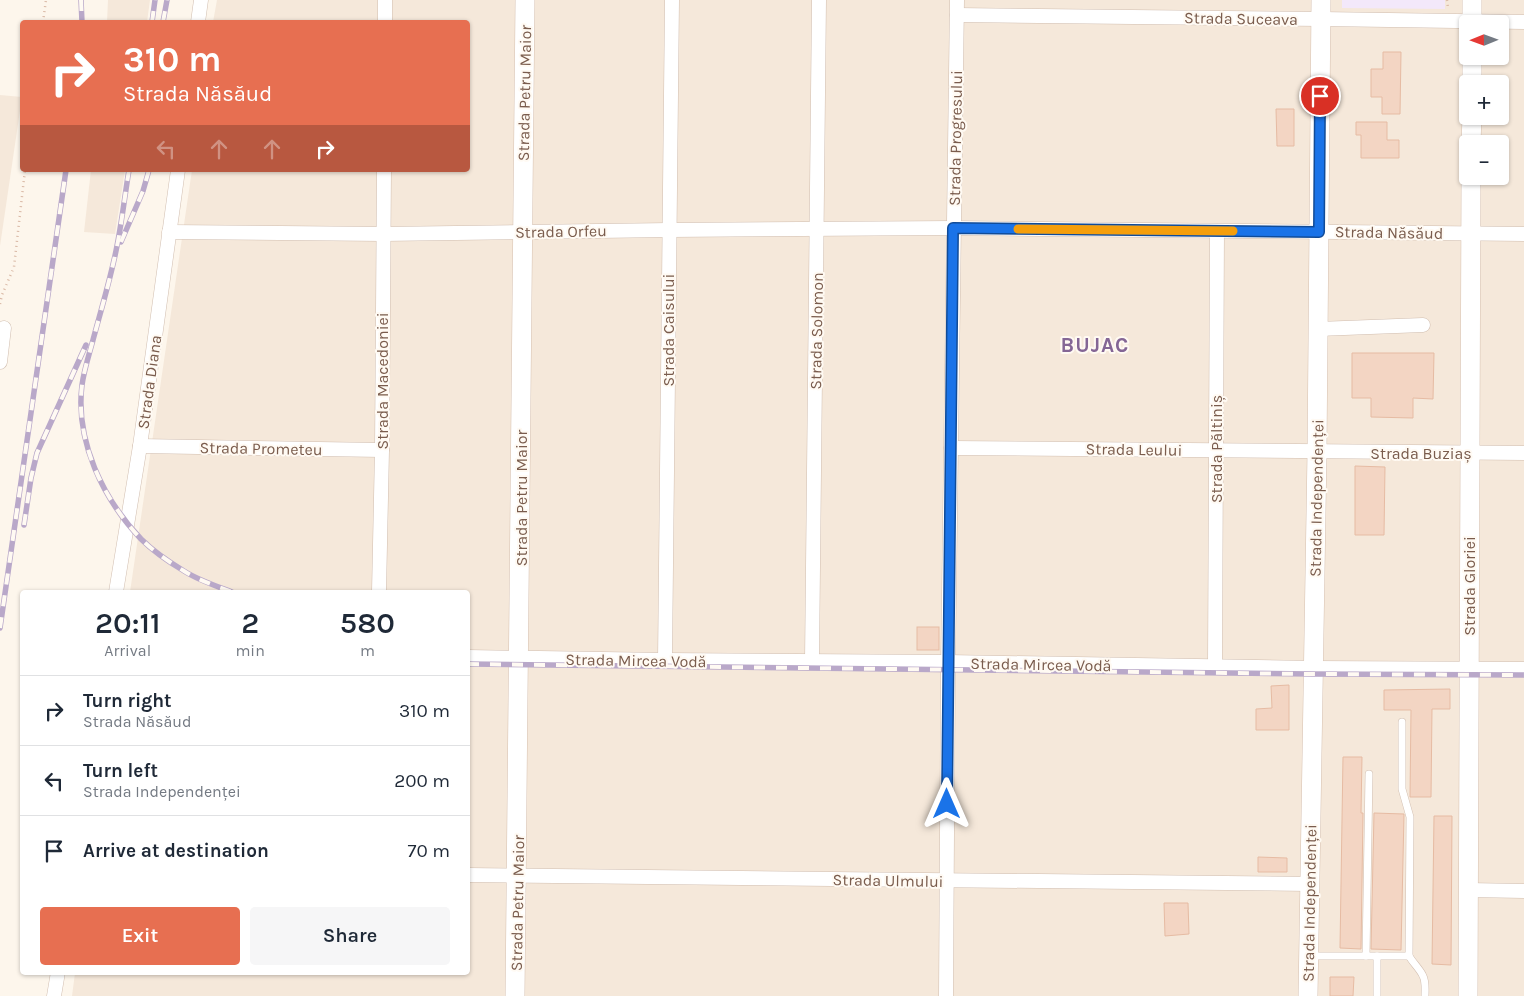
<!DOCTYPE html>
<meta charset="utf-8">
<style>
:root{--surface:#fff;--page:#f6f6f7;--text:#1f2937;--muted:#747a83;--line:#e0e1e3;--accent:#e76f51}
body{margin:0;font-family:Karla,sans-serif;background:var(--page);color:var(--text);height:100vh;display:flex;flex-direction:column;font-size:19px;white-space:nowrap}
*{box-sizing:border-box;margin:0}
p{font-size:16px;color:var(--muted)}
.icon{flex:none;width:28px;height:28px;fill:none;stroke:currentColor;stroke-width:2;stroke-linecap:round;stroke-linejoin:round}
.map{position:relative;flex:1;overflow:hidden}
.details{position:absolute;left:20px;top:590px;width:450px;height:385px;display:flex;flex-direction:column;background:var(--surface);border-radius:5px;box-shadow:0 1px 4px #0004}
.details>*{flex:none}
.top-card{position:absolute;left:20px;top:20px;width:450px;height:152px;border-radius:5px;box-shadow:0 1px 4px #0004;background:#e76f51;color:#fff;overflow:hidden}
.needle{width:32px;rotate:269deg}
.tools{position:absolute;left:1459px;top:15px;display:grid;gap:10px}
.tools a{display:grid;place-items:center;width:50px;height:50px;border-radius:5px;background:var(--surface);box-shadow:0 1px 4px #0004;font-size:25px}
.pin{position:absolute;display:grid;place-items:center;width:42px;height:42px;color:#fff;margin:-21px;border:2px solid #fff;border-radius:50%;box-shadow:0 1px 5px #0007}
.me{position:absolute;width:55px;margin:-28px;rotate:0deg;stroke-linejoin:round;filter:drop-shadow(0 0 4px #0008)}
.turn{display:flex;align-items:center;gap:18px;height:105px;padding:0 20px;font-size:22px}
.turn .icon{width:65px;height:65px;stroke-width:2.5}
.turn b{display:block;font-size:35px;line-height:42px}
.lanes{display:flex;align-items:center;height:48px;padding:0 20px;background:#0003;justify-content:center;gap:25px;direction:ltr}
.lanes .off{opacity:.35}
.eta{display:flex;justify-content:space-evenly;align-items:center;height:85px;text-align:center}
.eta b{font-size:30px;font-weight:600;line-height:35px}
.action{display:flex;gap:10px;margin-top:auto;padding:10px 20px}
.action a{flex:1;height:58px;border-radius:5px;background:var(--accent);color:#fff;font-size:20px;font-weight:600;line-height:58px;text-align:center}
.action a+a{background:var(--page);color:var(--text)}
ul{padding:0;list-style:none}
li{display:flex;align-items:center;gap:15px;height:70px;padding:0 20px;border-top:1px solid var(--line)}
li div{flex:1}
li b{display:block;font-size:19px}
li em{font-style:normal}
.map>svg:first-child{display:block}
.residential{fill:#f5e8da;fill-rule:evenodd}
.education{fill:#f3e8fa}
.building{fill:#f3d5c3;stroke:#e6bba3}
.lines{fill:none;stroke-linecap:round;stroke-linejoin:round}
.lane-casing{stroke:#d1beb0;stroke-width:8}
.street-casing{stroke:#d1beb0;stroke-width:15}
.secondary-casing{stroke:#d6c0b0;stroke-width:20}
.path{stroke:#d9b8a5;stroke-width:2.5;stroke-dasharray:1 4;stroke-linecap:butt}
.lane{stroke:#fff;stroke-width:7}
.street{stroke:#fff;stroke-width:14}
.secondary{stroke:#fff;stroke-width:19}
.rail-casing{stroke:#b9a8c9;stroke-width:5.5}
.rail{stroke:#fffaf3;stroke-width:4;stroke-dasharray:11;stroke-linecap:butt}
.route-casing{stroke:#114b97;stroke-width:12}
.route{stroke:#1a73e8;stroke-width:9}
.slow{stroke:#f59e0b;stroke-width:9}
.labels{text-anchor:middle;stroke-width:4;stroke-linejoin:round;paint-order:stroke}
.street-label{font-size:16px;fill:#7a5c4d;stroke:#fffaf3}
.district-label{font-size:21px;font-weight:bold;letter-spacing:1px;fill:#846695;stroke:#fffaf3}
</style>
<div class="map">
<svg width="1524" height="996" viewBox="0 0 1524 996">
<rect width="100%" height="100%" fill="#fdf6ec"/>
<!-- residential -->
<g class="residential">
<path d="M 108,0 L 150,0 L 147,22 L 107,22 Z"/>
<path d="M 217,0 L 1524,0 L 1524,996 L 72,996 L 75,973 L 468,972 L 468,592 L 130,592 L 192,170 L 468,170 L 468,22 L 213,22 ZM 1468,24 L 1500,24 L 1500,56 L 1468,56 ZM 1468,84 L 1500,84 L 1500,116 L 1468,116 ZM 1468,144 L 1500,144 L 1500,176 L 1468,176 Z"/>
<path d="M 0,95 L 22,97 L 0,246 Z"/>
<path d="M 91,170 L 125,170 L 115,234 L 84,232 Z"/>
</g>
<!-- education -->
<path class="education" d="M 1342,0 L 1445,0 L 1445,9 L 1342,8 Z"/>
<!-- building -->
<g class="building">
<path d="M 1383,52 L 1401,52 L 1400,114 L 1382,114 L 1382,97 L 1371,97 L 1371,69 L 1383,69 Z"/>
<path d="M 1276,109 L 1294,109 L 1294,146 L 1277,146 Z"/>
<path d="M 1356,122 L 1387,122 L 1387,140 L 1399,140 L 1399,158 L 1361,158 L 1361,135 L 1356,135 Z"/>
<path d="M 1352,353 L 1434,353 L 1433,399 L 1413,398 L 1413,418 L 1371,417 L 1371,398 L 1352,398 Z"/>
<path d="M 1355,466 L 1385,467 L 1384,535 L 1355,535 Z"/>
<rect x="917" y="627" width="22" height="23"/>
<path d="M 1289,685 L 1289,730 L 1256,730 L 1256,709 L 1272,708 L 1271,686 Z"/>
<path d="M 1450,689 L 1450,709 L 1432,709 L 1431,797 L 1410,797 L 1411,710 L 1384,710 L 1384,690 Z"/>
<path d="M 1343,757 L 1362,757 L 1361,813 L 1363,813 L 1361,949 L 1340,948 Z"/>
<path d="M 1374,813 L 1404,814 L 1401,950 L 1371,949 Z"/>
<path d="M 1434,816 L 1452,816 L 1451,965 L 1432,964 Z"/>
<path d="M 1258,857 L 1287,858 L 1287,872 L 1258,872 Z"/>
<path d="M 1164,903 L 1188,903 L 1189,934 L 1165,936 Z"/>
<path d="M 1330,977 L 1354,977 L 1353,996 L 1330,996 Z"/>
</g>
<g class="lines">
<!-- lane casing -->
<g class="lane-casing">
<g id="lane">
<path d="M 1402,722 L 1402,789 L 1410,817 L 1409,956 C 1413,963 1420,969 1423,976 C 1426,982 1425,990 1425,996"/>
<path d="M 1309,956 L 1409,956"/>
<path d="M 1366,956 L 1369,774"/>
<path d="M 1377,956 L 1377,996"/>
</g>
</g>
<!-- street casing -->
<g class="street-casing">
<g id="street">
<path d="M 957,15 L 1321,19 L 1524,22"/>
<path d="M 198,22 L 201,0"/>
<path d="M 385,22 L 385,0"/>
<path d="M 169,232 L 383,234 L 669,230 L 953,228 L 1524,234"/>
<path d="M 1318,329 L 1423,325"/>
<path d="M 0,362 L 4,328"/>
<path d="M 140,446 L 382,450"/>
<path d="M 951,448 L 1524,453"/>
<path d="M 116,592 L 140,446 L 178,170"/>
<path d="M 379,592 L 382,450 L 384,170"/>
<path d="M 468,657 L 665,660 L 948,662 L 1313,668 L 1524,669"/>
<path d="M 665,660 L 672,0"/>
<path d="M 812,661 L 819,0"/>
<path d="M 1215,666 L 1217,231"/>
<path d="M 468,875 L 1309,884"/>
<path d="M 1468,890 L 1524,891"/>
<path d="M 54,996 L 58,972"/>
<path d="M 946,996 L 948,669 L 957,0"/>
</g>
</g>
<!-- secondary casing -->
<g class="secondary-casing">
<g id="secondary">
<path d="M 1472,0 L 1472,24"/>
<path d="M 1472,84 L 1472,56"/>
<path d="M 1471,144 L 1472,116"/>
<path d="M 515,996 L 525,0"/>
<path d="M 1308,996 L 1317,452 L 1321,0"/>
<path d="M 1468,996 L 1471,176"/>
</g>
</g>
<!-- path -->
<g class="path">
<path d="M 1447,0 L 1448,8"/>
<path d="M 43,22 L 46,0"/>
<path d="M 0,304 L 2,295 L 14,267 L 25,170"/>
</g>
<!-- lane -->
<use href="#lane" class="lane"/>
<!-- street -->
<use href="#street" class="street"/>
<!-- secondary -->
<use href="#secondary" class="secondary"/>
<!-- rail casing -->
<g class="rail-casing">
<g id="rail">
<path d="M 81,0 L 82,22"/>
<path d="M 152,22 L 155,0"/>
<path d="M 163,22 L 167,0"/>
<path d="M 129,170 C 124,200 121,231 114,260 C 108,287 100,314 93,340 C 89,355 84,370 82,385 C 75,441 103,499 141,539 C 153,551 169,562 184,571 C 198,580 216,586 232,592"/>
<path d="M 121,242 L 143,191 L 149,170"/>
<path d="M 24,525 L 31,478 L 37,453 L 86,345"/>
<path d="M 0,628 L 66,170"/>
<path d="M 468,664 L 1312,674 L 1524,675"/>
</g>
</g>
<!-- rail -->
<use href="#rail" class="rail"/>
</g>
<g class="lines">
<!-- route casing -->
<g class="route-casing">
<path id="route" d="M 947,804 L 953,228 L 1319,232 L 1320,96"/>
</g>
<!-- route -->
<use href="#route" class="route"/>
<!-- slow -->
<path class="slow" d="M 1018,229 L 1233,231"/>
</g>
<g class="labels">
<!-- street labels -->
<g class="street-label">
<text transform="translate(1241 18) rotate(1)" y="6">Strada Suceava</text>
<text transform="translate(524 93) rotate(-89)" y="6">Strada Petru Maior</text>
<text transform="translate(955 138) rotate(-89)" y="6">Strada Progresului</text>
<text transform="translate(561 231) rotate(-1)" y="6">Strada Orfeu</text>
<text transform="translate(1389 232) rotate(1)" y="6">Strada Năsăud</text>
<text transform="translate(668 330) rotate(-90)" y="6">Strada Caisului</text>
<text transform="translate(816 331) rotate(-89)" y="6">Strada Solomon</text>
<text transform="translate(382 381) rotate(-90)" y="6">Strada Macedoniei</text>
<text transform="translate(149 382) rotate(-82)" y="6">Strada Diana</text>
<text transform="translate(261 448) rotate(1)" y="6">Strada Prometeu</text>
<text transform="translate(1134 449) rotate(1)" y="6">Strada Leului</text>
<text transform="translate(1216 449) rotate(-90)" y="6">Strada Păltiniș</text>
<text x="1421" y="459">Strada Buziaș</text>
<text transform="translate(521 498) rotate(-90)" y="6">Strada Petru Maior</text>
<text transform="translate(1316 498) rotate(-89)" y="6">Strada Independenței</text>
<text transform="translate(1469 586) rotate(-90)" y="6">Strada Gloriei</text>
<text transform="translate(636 660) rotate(1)" y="6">Strada Mircea Vodă</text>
<text transform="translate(1041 664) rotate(1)" y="6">Strada Mircea Vodă</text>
<text transform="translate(888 880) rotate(1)" y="6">Strada Ulmului</text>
<text transform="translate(517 903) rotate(-89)" y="6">Strada Petru Maior</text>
<text transform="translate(1309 903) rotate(-89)" y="6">Strada Independenței</text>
</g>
<!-- district labels -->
<g class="district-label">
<text x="1095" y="352">BUJAC</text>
</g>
</g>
</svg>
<div class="tools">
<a><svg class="needle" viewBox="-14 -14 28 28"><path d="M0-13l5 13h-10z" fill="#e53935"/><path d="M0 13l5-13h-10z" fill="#747a83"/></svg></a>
<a>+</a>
<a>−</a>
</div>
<div class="pin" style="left:1320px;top:96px;background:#d93025"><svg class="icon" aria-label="arrive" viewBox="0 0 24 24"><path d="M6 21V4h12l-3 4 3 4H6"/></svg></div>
<svg class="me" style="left:947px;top:804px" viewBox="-20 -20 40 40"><path d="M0-17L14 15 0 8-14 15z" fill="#1a73e8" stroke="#fff" stroke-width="4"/></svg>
<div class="top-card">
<div class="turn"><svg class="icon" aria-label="right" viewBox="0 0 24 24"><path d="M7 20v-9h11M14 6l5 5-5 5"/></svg><div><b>310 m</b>Strada Năsăud</div></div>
<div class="lanes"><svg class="icon off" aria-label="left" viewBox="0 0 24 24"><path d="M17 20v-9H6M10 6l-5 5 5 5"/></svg><svg class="icon off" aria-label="ahead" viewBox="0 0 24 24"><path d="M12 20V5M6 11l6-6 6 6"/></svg><svg class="icon off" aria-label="ahead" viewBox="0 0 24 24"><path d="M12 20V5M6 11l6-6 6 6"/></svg><svg class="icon" aria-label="right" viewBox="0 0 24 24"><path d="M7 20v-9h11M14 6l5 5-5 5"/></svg></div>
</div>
<section class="details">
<div class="eta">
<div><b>20:11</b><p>Arrival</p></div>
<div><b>2</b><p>min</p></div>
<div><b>580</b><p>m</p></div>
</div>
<ul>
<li><svg class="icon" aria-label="right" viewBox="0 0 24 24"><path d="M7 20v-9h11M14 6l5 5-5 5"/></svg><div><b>Turn right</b><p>Strada Năsăud</p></div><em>310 m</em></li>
<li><svg class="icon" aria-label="left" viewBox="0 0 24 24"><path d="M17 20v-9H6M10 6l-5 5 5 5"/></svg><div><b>Turn left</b><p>Strada Independenței</p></div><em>200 m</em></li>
<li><svg class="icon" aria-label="arrive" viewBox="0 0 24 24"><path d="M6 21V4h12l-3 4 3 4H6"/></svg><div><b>Arrive at destination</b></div><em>70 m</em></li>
</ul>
<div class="action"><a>Exit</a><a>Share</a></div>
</section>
</div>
